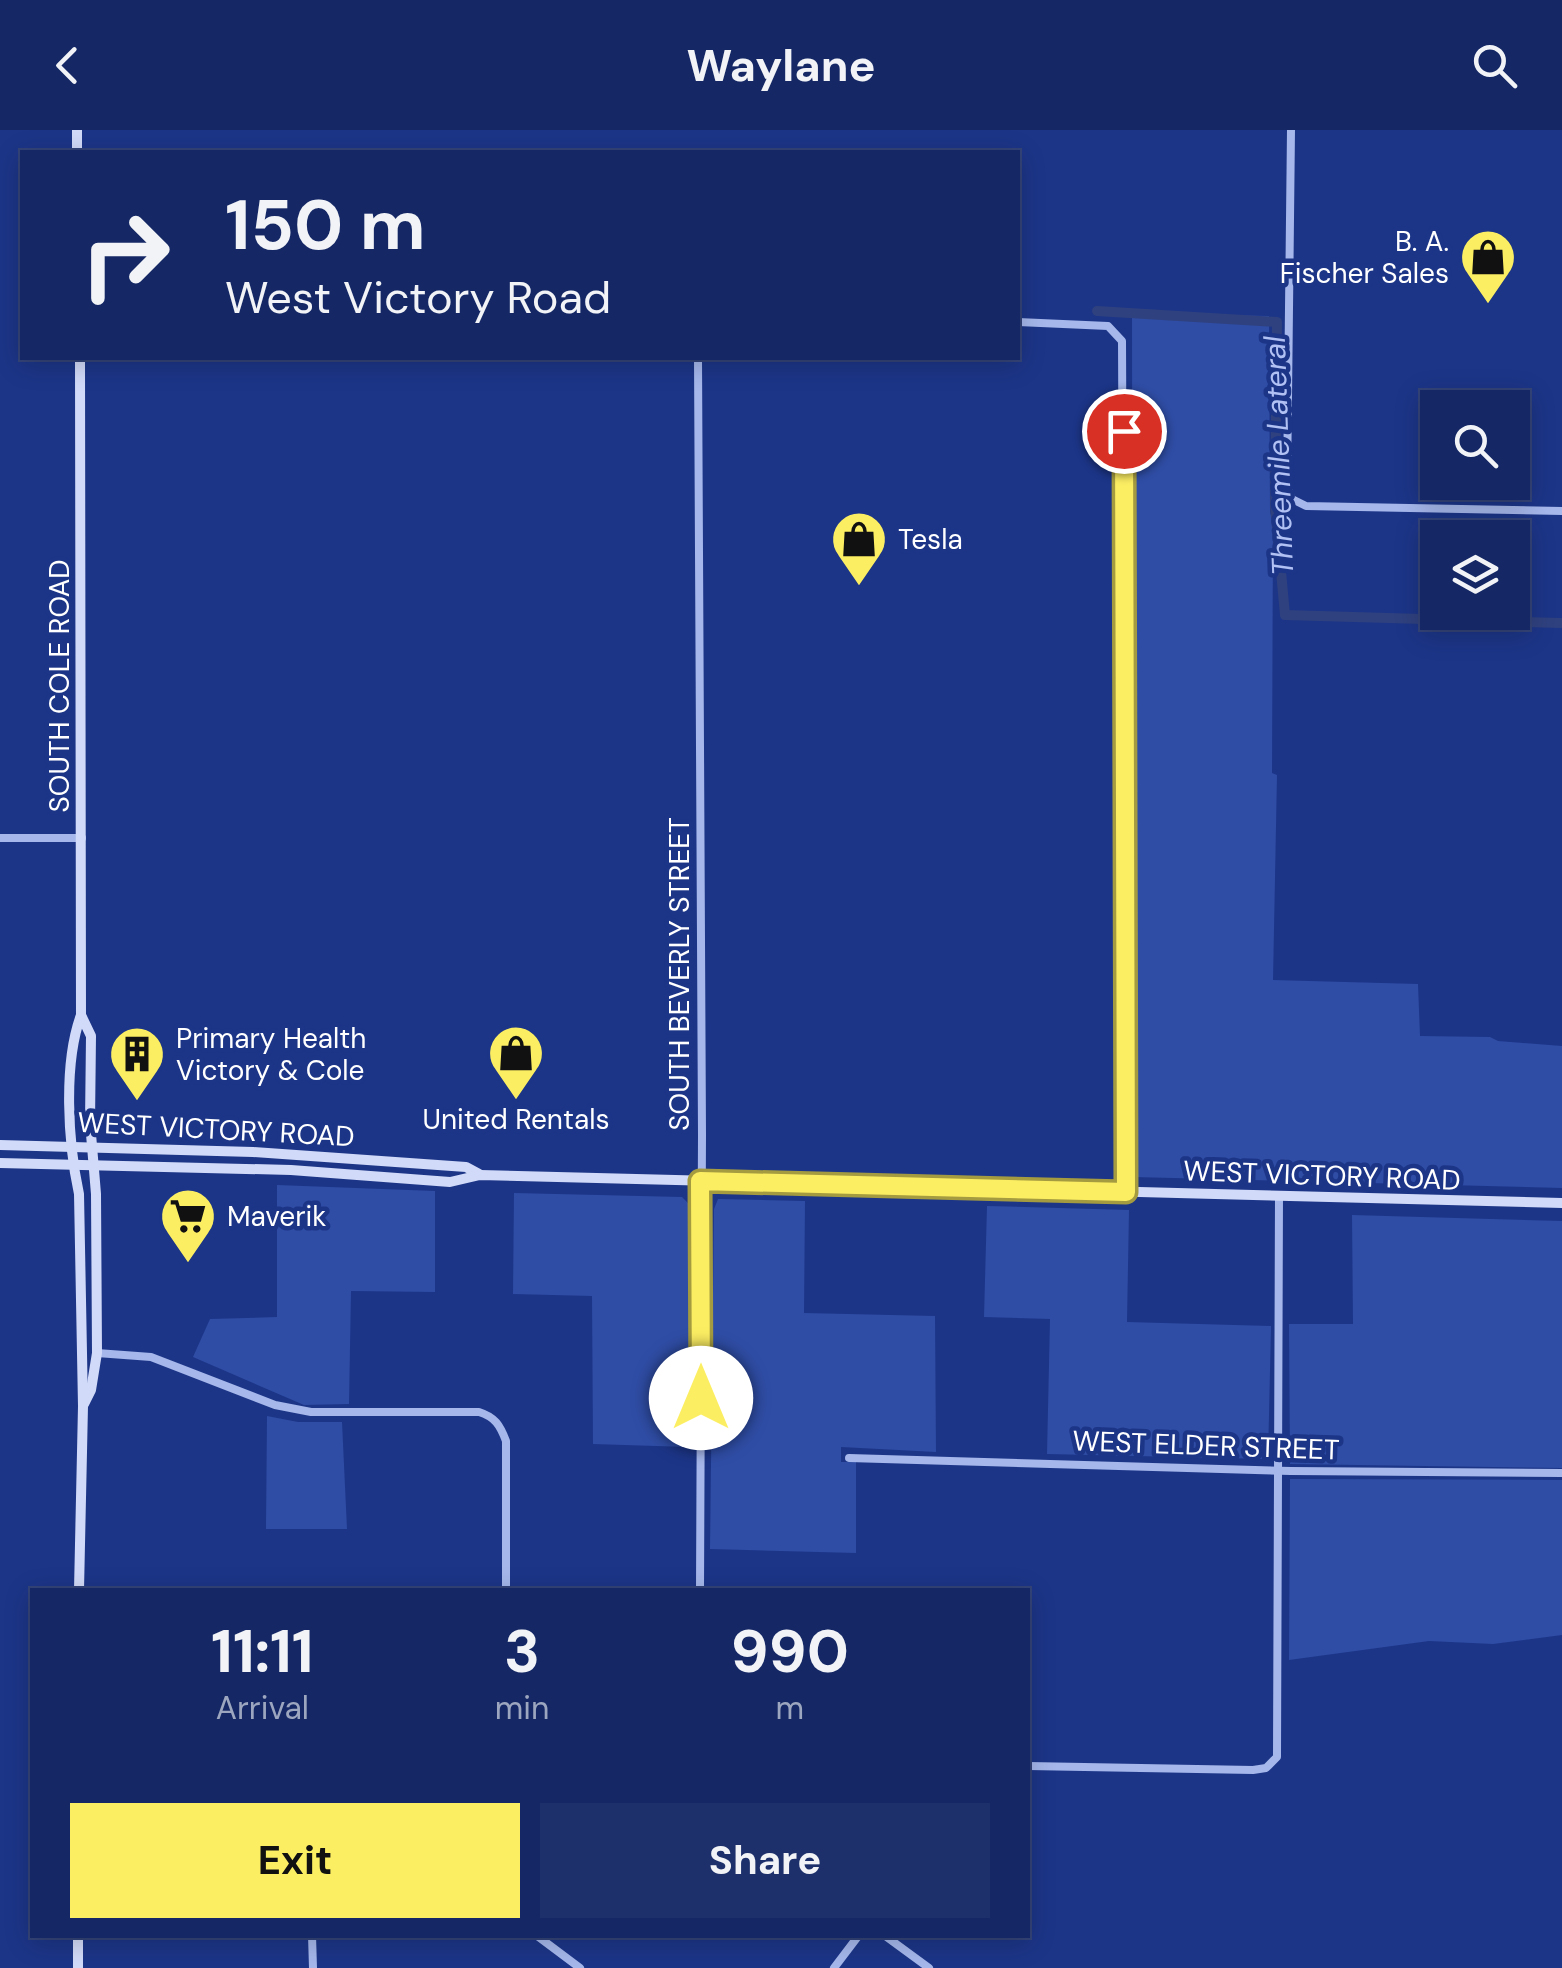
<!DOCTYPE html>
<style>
:root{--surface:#152865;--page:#1e306b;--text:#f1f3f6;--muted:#9da6bf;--line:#344479;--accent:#fcee63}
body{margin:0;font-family:"DM Sans",sans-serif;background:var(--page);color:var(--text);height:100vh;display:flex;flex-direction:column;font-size:38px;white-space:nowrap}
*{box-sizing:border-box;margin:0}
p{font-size:32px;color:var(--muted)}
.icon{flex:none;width:55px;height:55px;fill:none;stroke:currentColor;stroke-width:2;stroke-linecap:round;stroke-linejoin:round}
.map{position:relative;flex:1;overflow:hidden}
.side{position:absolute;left:30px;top:1458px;width:1000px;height:350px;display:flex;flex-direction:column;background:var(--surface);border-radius:0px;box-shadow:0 5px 25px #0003,0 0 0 2px var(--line)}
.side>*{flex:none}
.hud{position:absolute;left:20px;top:20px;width:1000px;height:210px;border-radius:0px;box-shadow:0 5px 25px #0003,0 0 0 2px var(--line);background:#152865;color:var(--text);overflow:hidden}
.buttons{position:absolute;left:1420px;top:260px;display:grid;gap:20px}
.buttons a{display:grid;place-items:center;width:110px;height:110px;border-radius:0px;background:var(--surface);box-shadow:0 5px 25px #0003,0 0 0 2px var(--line);font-size:50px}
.pin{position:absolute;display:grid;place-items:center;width:85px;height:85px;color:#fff;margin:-42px;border:5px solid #fff;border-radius:50%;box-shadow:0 2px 10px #0007}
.me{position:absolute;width:110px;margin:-55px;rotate:0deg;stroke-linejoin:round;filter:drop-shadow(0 0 8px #0008)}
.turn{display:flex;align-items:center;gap:35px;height:210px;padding:0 40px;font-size:45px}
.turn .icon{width:130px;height:130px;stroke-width:2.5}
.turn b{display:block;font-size:70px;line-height:85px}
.eta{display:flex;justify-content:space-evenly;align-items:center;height:170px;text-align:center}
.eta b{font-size:60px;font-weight:700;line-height:70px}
.action{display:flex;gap:20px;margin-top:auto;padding:20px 40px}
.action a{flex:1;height:115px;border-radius:0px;background:var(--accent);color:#111;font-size:40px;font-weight:700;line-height:115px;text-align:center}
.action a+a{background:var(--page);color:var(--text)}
header{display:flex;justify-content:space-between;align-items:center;height:130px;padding:0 40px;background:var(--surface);font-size:45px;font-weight:700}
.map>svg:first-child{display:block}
.green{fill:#2f4da5}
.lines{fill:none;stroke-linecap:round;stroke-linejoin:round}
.canal{stroke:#2f417f;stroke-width:10}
.street{stroke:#a5b7eb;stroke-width:8}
.secondary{stroke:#d1daf8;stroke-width:10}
.route-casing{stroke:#a49b40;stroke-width:25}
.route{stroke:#fcee63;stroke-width:18}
.labels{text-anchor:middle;stroke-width:9;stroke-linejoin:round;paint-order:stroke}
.poi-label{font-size:28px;fill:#fff;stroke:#1c3587;text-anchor:start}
.street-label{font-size:28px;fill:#fff;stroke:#1c3587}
.water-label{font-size:30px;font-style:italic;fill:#b1c1f3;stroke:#1c3587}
</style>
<header><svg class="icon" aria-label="back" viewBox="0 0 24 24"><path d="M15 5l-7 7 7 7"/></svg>Waylane<svg class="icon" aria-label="search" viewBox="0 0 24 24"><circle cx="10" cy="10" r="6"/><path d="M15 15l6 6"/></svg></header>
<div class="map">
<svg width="1562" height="1838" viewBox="0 0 1562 1838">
<rect width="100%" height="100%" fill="#1c3587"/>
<!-- green -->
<g class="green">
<path d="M 1132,183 L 1269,186 L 1270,381 L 1273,394 L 1272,643 L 1277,645 L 1273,850 L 1418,854 L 1420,906 L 1490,907 L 1498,911 L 1562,916 L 1562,1058 L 1133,1047 Z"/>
<path d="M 277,1055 L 435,1061 L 435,1162 L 351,1161 L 349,1274 L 304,1275 L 193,1227 L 210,1189 L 277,1187 Z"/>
<path d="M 514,1063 L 682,1067 L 689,1074 L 692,1085 L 687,1317 L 593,1314 L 592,1166 L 513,1164 Z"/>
<path d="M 718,1069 L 805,1071 L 804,1183 L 935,1186 L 936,1322 L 841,1317 L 841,1332 L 856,1332 L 856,1423 L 710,1419 L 714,1079 Z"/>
<path d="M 987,1076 L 1129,1080 L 1127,1192 L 1271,1196 L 1268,1329 L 1047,1324 L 1050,1189 L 984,1187 Z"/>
<path d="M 1352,1085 L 1562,1091 L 1562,1338 L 1290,1334 L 1289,1194 L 1353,1194 Z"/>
<path d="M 267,1286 L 298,1292 L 342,1292 L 347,1399 L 266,1399 Z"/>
<path d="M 1290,1349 L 1562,1350 L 1562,1505 L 1493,1514 L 1429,1511 L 1289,1530 Z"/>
</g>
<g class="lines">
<!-- canal -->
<path class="canal" d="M 1097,181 L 1277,192 L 1275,376 L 1285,485 L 1561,493"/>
<!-- street -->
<g class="street">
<path d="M 1291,0 L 1287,356 L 1292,369 L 1306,376 L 1562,381"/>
<path d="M 1018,192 L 1108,196 L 1122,211 L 1126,1062"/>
<path d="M 698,228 L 702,1005 L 700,1460"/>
<path d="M 0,708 L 82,708"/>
<path d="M 97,1223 L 151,1227 L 275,1275 L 311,1282 L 479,1282 C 495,1287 500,1295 506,1311 L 506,1460"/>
<path d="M 849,1328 L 1291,1341 L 1562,1343"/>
<path d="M 1028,1636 L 1253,1640 L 1266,1638 L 1277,1627 L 1279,1067"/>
<path d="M 312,1805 L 313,1838"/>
<path d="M 536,1805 L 580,1838"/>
<path d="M 884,1805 L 929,1838"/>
<path d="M 834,1838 L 859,1805"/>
</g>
<!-- secondary -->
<g class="secondary">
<path d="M 77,0 L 77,22"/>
<path d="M 81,885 L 91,906 L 90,992 L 96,1064 L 97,1223 L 91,1260 L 84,1274"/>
<path d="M 0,1015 L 253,1022 L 466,1037 L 479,1044"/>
<path d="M 0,1033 L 291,1040 L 450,1052 L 480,1045 L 1562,1073"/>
<path d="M 79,1460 L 83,1276 L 79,1064 C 68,1013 63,934 81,885 L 80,228"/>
<path d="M 78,1838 L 78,1805"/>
</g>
</g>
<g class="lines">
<!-- route casing -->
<g class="route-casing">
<path id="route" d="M 701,1268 L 700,1051 L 1126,1062 L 1124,301"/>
</g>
<!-- route -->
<use href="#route" class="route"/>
</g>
<!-- icons -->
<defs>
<g id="shop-pin" transform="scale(2.875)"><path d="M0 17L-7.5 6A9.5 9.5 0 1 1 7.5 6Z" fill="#fcee63" stroke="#1c3587"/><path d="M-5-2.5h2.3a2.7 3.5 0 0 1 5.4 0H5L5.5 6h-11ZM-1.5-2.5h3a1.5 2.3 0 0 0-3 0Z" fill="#111"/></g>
<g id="building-pin" transform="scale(2.875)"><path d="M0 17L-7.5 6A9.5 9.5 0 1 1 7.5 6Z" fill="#fcee63" stroke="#1c3587"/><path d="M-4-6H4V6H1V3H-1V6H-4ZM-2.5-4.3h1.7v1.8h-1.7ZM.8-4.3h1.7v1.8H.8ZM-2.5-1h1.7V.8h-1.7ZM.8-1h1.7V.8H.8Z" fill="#111"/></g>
<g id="supermarket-pin" transform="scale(2.875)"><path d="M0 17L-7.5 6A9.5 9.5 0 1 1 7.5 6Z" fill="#fcee63" stroke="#1c3587"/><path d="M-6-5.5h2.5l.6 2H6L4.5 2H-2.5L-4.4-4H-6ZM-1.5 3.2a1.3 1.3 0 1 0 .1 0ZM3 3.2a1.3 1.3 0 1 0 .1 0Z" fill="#111"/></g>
</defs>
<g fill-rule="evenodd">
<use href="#shop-pin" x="1488" y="127"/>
<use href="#shop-pin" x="859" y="409"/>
<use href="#shop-pin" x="516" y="923"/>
<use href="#building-pin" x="137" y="924"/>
<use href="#supermarket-pin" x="188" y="1086"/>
</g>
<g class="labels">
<!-- poi labels -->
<g class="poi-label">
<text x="1449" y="121" text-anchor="end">B. A.<tspan x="1449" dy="32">Fischer Sales</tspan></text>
<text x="898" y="419">Tesla</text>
<text x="176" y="918">Primary Health<tspan x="176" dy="32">Victory &amp; Cole</tspan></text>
<text x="516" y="999" text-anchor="middle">United Rentals</text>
<text x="227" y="1096">Maverik</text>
</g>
<!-- street labels -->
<g class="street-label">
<text transform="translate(59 556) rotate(-90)" y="10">SOUTH COLE ROAD</text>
<text transform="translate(679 844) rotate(-90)" y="10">SOUTH BEVERLY STREET</text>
<text transform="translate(216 999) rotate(3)" y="10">WEST VICTORY ROAD</text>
<text transform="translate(1322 1045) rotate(2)" y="10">WEST VICTORY ROAD</text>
<text transform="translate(1206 1315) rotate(2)" y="10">WEST ELDER STREET</text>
</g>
<!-- water labels -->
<g class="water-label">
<text transform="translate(1279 326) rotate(-92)" y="10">Threemile Lateral</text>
</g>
</g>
</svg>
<div class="buttons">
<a><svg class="icon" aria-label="search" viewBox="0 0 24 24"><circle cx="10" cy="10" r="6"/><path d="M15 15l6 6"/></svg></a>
<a><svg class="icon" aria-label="layers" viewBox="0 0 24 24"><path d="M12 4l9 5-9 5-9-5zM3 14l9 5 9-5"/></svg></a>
</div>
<div class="pin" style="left:1124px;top:301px;background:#d93025"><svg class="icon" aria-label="arrive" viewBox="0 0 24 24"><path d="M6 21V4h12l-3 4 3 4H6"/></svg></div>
<svg class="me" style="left:701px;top:1268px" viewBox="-20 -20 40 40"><circle r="19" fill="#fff"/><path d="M0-13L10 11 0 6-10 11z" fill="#fcee63"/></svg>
<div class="hud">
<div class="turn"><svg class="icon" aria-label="right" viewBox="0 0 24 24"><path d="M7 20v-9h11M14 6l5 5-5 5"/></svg><div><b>150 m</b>West Victory Road</div></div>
</div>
<section class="side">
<div class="eta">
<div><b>11:11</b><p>Arrival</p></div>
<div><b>3</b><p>min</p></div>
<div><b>990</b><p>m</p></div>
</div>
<div class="action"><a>Exit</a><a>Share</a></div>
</section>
</div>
